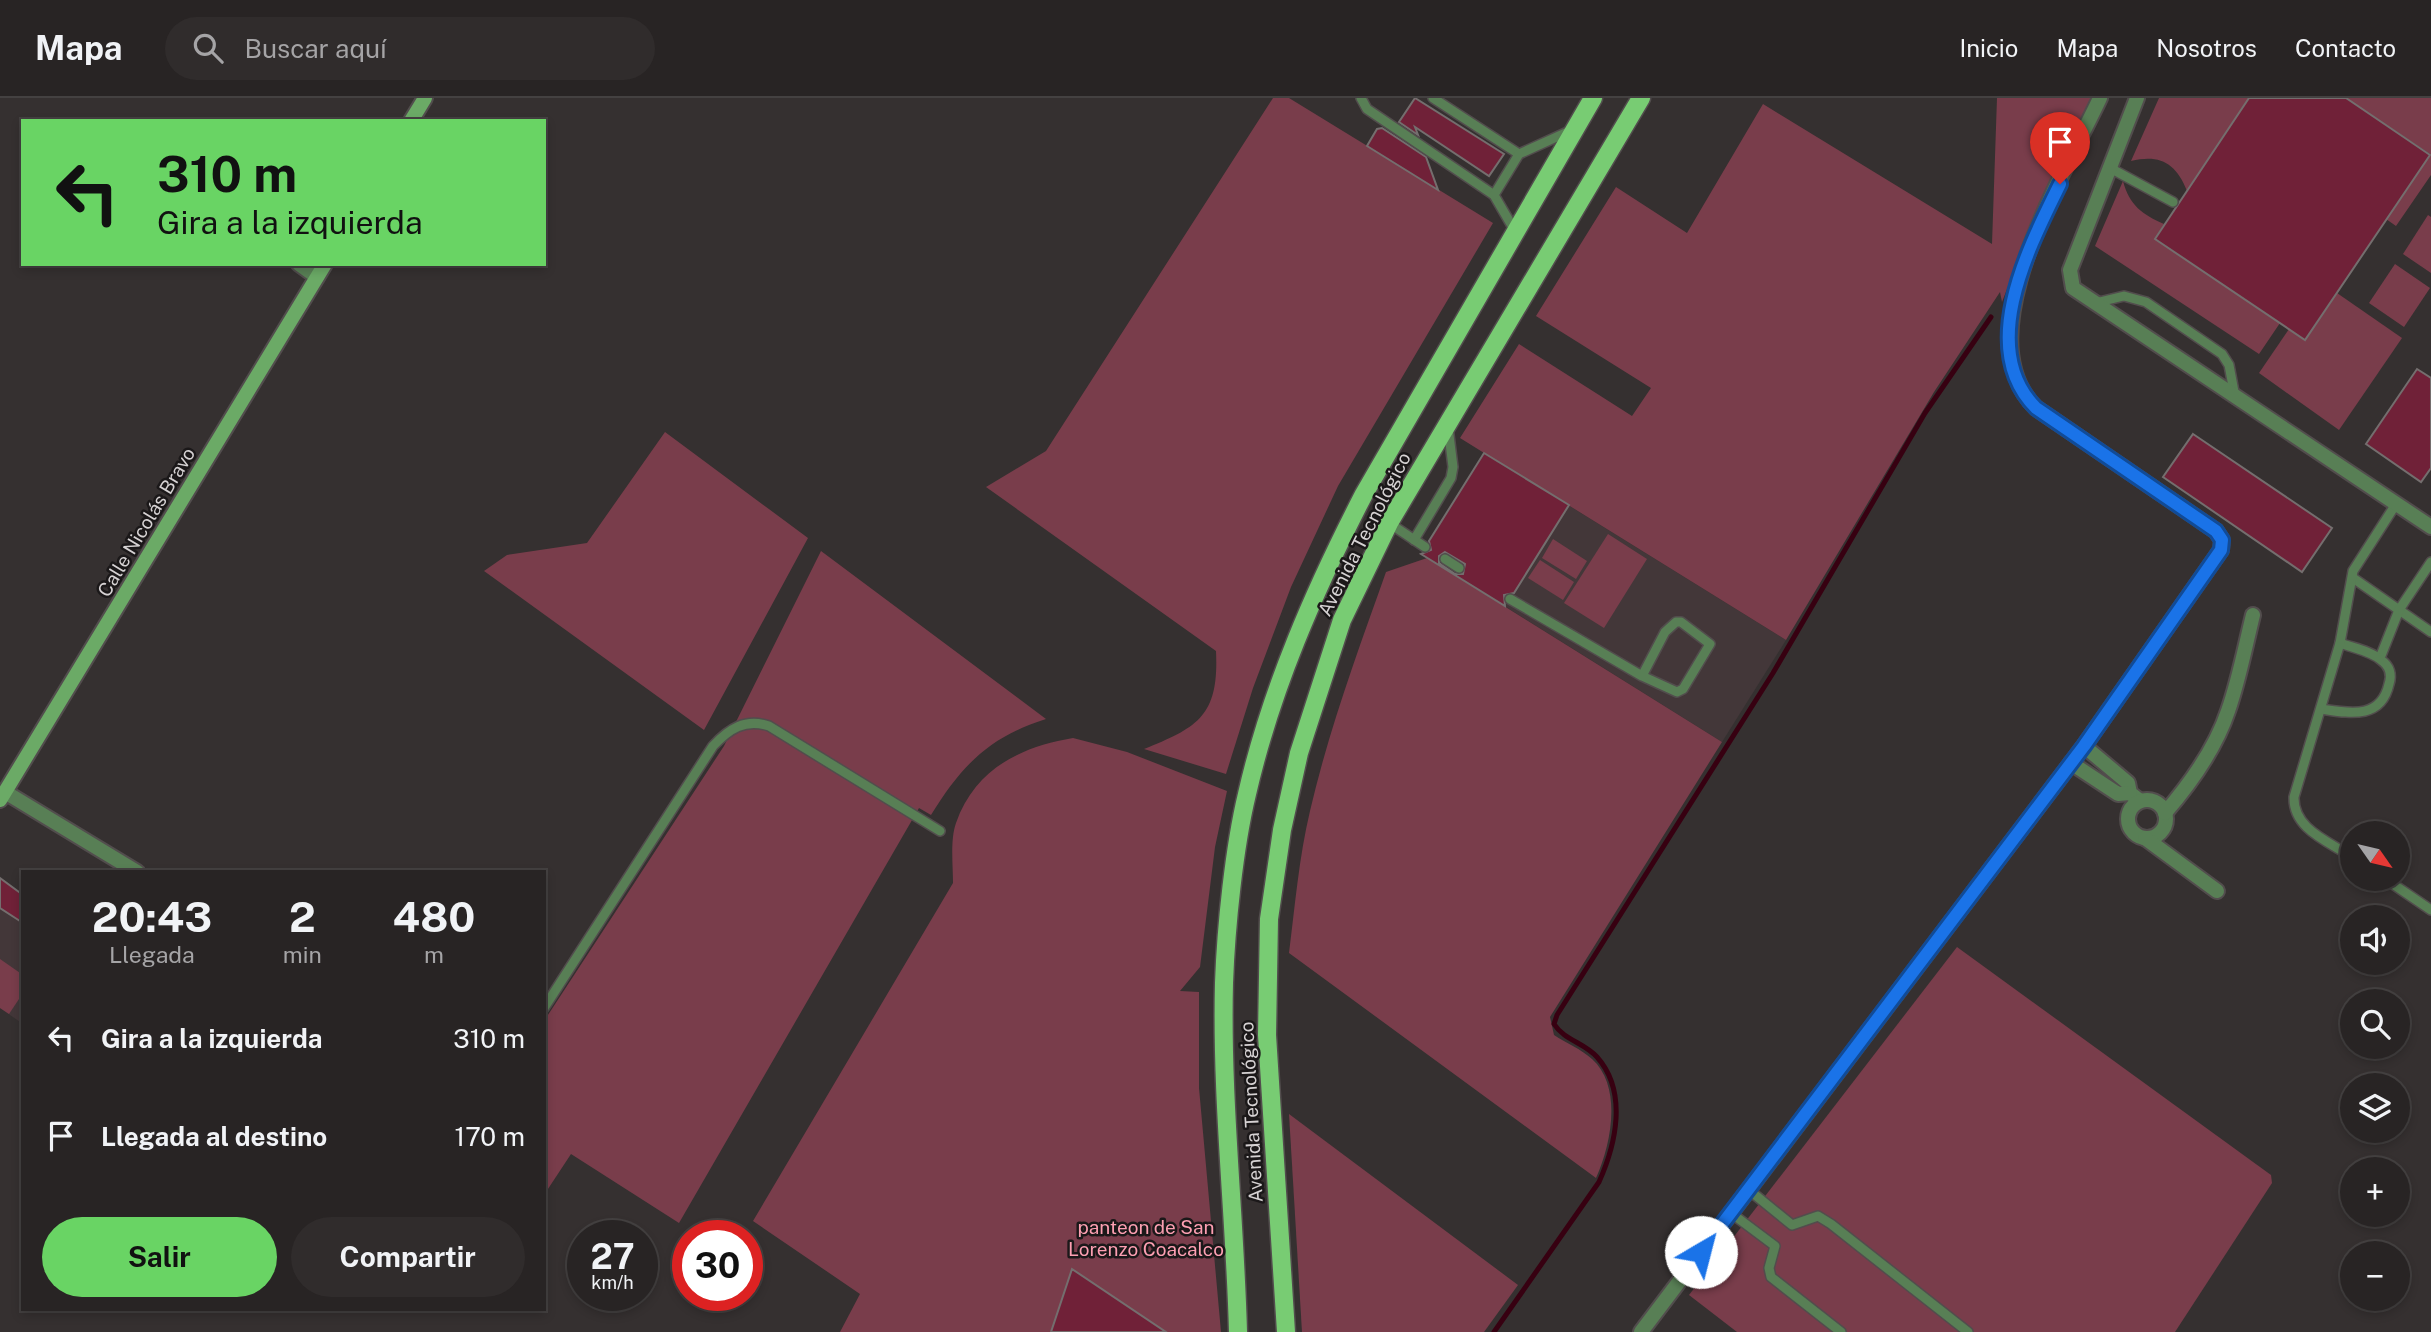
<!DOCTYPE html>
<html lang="es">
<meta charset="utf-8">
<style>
:root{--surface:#282424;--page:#302c2c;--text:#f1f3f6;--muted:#a5a4a6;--line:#444141;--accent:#69d464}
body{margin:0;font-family:"Public Sans",sans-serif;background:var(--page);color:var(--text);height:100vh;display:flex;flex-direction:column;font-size:26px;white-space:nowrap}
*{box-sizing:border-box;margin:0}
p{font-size:23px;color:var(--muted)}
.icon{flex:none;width:38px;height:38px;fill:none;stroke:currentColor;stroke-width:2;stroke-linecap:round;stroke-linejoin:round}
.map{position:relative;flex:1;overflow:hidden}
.panel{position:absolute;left:21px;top:772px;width:525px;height:441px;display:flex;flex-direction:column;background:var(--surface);border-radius:0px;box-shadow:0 4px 10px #0003,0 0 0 2px var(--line)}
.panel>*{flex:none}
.guide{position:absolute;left:21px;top:21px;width:525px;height:147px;border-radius:0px;box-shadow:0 4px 10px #0003,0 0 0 2px var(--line);background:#69d464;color:#111;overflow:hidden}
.needle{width:46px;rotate:124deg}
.fabs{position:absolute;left:2340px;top:723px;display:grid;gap:14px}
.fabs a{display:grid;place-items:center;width:70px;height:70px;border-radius:50%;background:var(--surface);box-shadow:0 4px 10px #0003,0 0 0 2px var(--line);font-size:35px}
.speed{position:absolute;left:567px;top:1122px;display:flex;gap:14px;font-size:35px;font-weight:700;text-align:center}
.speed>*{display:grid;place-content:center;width:91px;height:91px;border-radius:50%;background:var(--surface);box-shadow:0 4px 10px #0003,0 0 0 2px var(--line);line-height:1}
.speed small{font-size:18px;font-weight:400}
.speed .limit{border:10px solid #d22;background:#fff;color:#111}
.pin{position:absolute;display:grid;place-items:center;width:60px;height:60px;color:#fff;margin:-72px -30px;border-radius:50% 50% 50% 0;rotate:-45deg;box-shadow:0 0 7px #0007}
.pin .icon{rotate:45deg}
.me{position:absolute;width:77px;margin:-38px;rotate:37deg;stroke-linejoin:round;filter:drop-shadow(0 0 5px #0008)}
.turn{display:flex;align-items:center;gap:24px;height:147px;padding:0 21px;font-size:32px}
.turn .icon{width:91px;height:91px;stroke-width:2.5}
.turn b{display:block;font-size:49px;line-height:60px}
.eta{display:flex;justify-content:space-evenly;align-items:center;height:119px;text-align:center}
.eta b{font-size:42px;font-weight:700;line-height:49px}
.action{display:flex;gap:14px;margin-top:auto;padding:14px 21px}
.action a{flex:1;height:80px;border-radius:42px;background:var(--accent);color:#111;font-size:28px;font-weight:700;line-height:80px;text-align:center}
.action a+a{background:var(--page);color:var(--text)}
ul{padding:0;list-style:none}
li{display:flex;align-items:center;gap:21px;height:98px;padding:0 21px}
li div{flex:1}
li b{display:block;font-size:26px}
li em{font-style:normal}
header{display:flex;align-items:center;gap:42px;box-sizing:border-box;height:98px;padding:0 35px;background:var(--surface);border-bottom:2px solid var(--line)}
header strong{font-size:33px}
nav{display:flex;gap:38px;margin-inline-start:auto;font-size:24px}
.search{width:490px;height:63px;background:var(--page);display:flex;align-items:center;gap:18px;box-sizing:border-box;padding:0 24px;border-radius:38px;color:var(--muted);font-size:26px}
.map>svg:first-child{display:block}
.built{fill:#433739}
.green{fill:#793d4b}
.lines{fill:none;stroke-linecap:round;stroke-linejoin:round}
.stream{stroke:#370011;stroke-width:5}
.building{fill:#702138;stroke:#746e6e;stroke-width:2;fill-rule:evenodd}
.lane-casing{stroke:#524d4d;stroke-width:12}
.street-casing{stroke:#524d4d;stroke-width:18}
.secondary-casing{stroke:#524d4d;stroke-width:18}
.primary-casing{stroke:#524d4d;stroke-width:21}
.lane{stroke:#587f55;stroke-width:9}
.street{stroke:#587f55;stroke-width:14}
.secondary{stroke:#6baa66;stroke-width:14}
.primary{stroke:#78cc73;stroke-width:18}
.route-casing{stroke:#114b97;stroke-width:18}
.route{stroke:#1a73e8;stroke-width:12}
.labels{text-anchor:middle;stroke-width:5;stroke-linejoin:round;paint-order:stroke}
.street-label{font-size:19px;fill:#d6d2d3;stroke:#1b1819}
.park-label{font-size:19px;fill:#fd9fb2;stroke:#1b1819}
</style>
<header>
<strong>Mapa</strong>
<div class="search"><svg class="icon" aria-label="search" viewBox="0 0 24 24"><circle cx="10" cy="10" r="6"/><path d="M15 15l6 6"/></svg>Buscar aquí</div>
<nav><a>Inicio</a><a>Mapa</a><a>Nosotros</a><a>Contacto</a></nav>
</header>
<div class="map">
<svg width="2431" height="1234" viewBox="0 0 2431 1234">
<rect width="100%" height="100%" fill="#353030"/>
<!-- built -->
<g class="built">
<path d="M 1484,355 L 1786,542 L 1722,644 L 1421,456 Z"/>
<path d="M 0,780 L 23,797 L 23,926 L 0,910 Z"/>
</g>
<!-- green -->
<g class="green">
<path d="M 1273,0 L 1289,0 L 1493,125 L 1338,388 L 1291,489 L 1253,590 L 1226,676 L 1144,651 C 1199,629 1219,617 1216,553 L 986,389 L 1046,353 Z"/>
<path d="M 1997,0 L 2091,0 L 2038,112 L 2002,204 L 2000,194 L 1934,294 L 1786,542 L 1460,340 L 1519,246 L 1632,318 L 1651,290 L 1536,218 L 1616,89 L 1687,135 L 1763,6 L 1992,146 Z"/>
<path d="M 2159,0 L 2249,0 L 2187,93 C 2176,65 2160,56 2131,63 Z"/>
<path d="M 2346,0 L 2431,0 L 2431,77 L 2396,128 L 2386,121 L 2430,56 Z"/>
<path d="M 2123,83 C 2129,107 2143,117 2164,126 L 2155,141 L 2280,225 L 2259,256 L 2095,148 Z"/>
<path d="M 2428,117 L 2431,119 L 2431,175 L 2403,156 Z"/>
<path d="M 2395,166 L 2430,190 L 2404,229 L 2369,205 Z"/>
<path d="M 2337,195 L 2402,240 L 2339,332 L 2259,275 L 2289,231 Z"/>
<path d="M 665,334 L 808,440 L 704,632 L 484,473 L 507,457 L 587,445 Z"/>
<path d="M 1608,436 L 1647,461 L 1604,530 L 1564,505 Z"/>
<path d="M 1553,441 L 1587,463 L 1576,481 L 1542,460 Z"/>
<path d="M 821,453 L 1046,621 C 989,639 962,667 931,717 L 919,710 L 679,1125 L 571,1056 L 544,1097 L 544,923 L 724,648 Z"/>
<path d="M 1427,460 L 1722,644 L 1550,919 L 1554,937 C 1566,945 1581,951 1592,961 C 1623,989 1611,1047 1596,1080 L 1289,855 C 1295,808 1299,759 1310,713 C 1329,631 1358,553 1386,474 Z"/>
<path d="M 1540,462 L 1574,484 L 1563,502 L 1528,480 Z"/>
<path d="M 1073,640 L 1127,654 L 1227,693 L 1215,749 L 1200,869 L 1180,893 L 1199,894 L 1199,990 L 1221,1234 L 1166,1234 L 1072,1172 L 1051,1234 L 840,1234 L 860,1196 L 753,1123 L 953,785 C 953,767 950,742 956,725 C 975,671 1020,649 1073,640 Z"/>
<path d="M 1957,849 L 2271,1077 L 2272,1085 L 2175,1234 L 1737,1234 L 1689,1197 Z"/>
<path d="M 0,861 L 23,877 L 23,895 L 9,916 L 0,910 Z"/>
<path d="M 1289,1016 L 1518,1187 L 1484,1234 L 1302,1234 Z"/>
</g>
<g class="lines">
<!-- stream -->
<path class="stream" d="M 1494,1234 L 1599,1084 C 1616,1046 1628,994 1597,959 C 1585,945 1564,942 1554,926 L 1557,917 L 1773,575 L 1925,315 L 1991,219"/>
</g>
<!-- building -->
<g class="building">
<path d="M 1415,0 L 1504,56 L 1489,78 L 1415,29 L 1418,37 L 1399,24 Z"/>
<path d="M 2249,0 L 2346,0 L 2430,57 L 2305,242 L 2155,141 Z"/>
<path d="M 1382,30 L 1426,59 L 1438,92 L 1367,48 L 1377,31 Z"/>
<path d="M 2417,271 L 2431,280 L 2431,370 L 2421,384 L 2366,346 Z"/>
<path d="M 2193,336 L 2332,430 L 2302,474 L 2163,379 Z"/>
<path d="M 1484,355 L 1569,407 L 1514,495 L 1504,497 L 1505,508 L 1421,456 L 1431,452 L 1429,443 ZM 1445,454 L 1465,466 L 1463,476 L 1455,476 L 1439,465 L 1439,458 Z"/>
<path d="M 0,780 L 23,797 L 23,825 L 0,810 Z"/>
<path d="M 1072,1171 L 1166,1234 L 1051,1234 Z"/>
</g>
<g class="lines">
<!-- lane casing -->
<g class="lane-casing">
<g id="lane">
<path d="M 1361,0 L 1367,11 L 1494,97 L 1515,133"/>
<path d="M 1433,0 L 1519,56"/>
<path d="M 2110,70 L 2173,104"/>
<path d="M 1494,97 L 1519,56 L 1572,32"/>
<path d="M 2095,205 L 2124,198 L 2146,204 L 2222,256 L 2229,267 L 2235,299"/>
<path d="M 1389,425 L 1425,449"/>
<path d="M 1414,442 L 1451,380 L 1453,369 L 1448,329"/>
<path d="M 1445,461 L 1459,470"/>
<path d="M 2353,480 L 2431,534"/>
<path d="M 1510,501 L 1642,578 L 1677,594 L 1683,591 L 1710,546 L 1681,524 L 1676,524 L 1665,534 L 1642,578"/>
<path d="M 2380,560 L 2399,512 L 2431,464"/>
<path d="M 2321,611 C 2349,615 2381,622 2389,586 C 2392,577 2390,568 2381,562 C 2371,553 2353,550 2340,545"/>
<path d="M 2352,759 C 2328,743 2293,731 2294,699 L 2340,545 L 2353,473 L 2396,406"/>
<path d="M 2384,780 L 2431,812"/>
<path d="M 544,910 L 713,648 C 729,631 745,620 769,628 L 940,733"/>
<path d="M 1749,1092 L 1792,1127 L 1818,1118 L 1831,1126 L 1968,1234"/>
<path d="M 1731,1115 L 1775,1148 L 1769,1170 L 1771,1179 L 1841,1234"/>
</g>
</g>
<!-- street casing -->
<g class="street-casing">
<g id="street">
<path d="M 2137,0 L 2070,172 L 2073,190 L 2431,429"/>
<path d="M 299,166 L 317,179"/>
<path d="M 2084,648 L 2128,685 L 2130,695 L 2140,703"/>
<path d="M 2071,665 L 2118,696 L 2130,695"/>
<path d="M 5,694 L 137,774"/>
<circle cx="2147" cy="721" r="19"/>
<path d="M 2165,715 C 2190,686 2216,649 2228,613 C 2239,582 2245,549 2253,517"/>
<path d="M 2145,740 L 2217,793"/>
<path d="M 1641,1234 L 2084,648 L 2221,452 L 2222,442 L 2216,433 L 2036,310 C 1963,239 2065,75 2100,0"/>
</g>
</g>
<!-- secondary casing -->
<g class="secondary-casing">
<g id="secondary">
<path d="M 411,23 L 425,0"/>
<path d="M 0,702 L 325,166"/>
</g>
</g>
<!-- primary casing -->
<g class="primary-casing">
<g id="primary">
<path d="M 1238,1234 C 1235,1118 1221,1001 1224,885 C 1226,829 1234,750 1247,696 C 1271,591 1315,491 1364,396 L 1593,0"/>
<path d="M 1286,1234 L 1267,937 L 1269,821 L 1282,732 L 1299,655 L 1342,522 L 1389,425 L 1641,0"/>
</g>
</g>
<!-- lane -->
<use href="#lane" class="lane"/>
<!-- street -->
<use href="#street" class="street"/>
<!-- secondary -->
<use href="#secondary" class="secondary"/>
<!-- primary -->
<use href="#primary" class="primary"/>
</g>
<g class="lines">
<!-- route casing -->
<g class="route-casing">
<path id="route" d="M 1701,1154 L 2084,648 L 2221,452 L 2222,442 L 2216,433 L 2036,310 C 1976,250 2029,149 2060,86"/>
</g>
<!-- route -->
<use href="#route" class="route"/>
</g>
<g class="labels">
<!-- street labels -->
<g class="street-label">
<text transform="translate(146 424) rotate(-59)" y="7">Calle Nicolás Bravo</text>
<text transform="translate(1364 436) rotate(-63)" y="7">Avenida Tecnológico</text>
<text transform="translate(1251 1014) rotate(-93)" y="7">Avenida Tecnológico</text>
</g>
<!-- park labels -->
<g class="park-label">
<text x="1146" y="1136">panteon de San<tspan x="1146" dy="22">Lorenzo Coacalco</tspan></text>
</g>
</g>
</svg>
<div class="fabs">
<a><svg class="needle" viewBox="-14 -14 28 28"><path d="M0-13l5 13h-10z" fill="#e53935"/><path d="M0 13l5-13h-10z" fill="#a5a4a6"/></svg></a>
<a><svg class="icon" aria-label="sound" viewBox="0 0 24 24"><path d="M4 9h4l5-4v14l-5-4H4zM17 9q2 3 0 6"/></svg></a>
<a><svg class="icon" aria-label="search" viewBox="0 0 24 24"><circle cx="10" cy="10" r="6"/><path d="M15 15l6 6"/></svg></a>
<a><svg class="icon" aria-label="layers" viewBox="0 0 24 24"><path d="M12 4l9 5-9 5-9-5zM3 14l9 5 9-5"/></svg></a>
<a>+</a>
<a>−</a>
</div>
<div class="speed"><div>27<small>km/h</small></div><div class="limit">30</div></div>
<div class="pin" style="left:2060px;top:86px;background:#d93025"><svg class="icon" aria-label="arrive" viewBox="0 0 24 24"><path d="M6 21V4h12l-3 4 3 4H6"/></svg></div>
<svg class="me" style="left:1701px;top:1154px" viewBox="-20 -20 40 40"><circle r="19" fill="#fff"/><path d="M0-13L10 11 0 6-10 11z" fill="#1a73e8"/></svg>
<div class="guide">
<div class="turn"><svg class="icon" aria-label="left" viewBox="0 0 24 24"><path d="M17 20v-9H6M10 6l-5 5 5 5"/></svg><div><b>310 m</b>Gira a la izquierda</div></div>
</div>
<section class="panel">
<div class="eta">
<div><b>20:43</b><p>Llegada</p></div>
<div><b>2</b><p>min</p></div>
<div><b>480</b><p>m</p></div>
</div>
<ul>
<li><svg class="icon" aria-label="left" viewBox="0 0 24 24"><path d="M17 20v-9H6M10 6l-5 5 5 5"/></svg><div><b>Gira a la izquierda</b></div><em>310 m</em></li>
<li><svg class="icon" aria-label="arrive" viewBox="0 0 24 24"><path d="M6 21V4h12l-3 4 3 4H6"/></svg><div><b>Llegada al destino</b></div><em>170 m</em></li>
</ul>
<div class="action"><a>Salir</a><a>Compartir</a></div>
</section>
</div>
